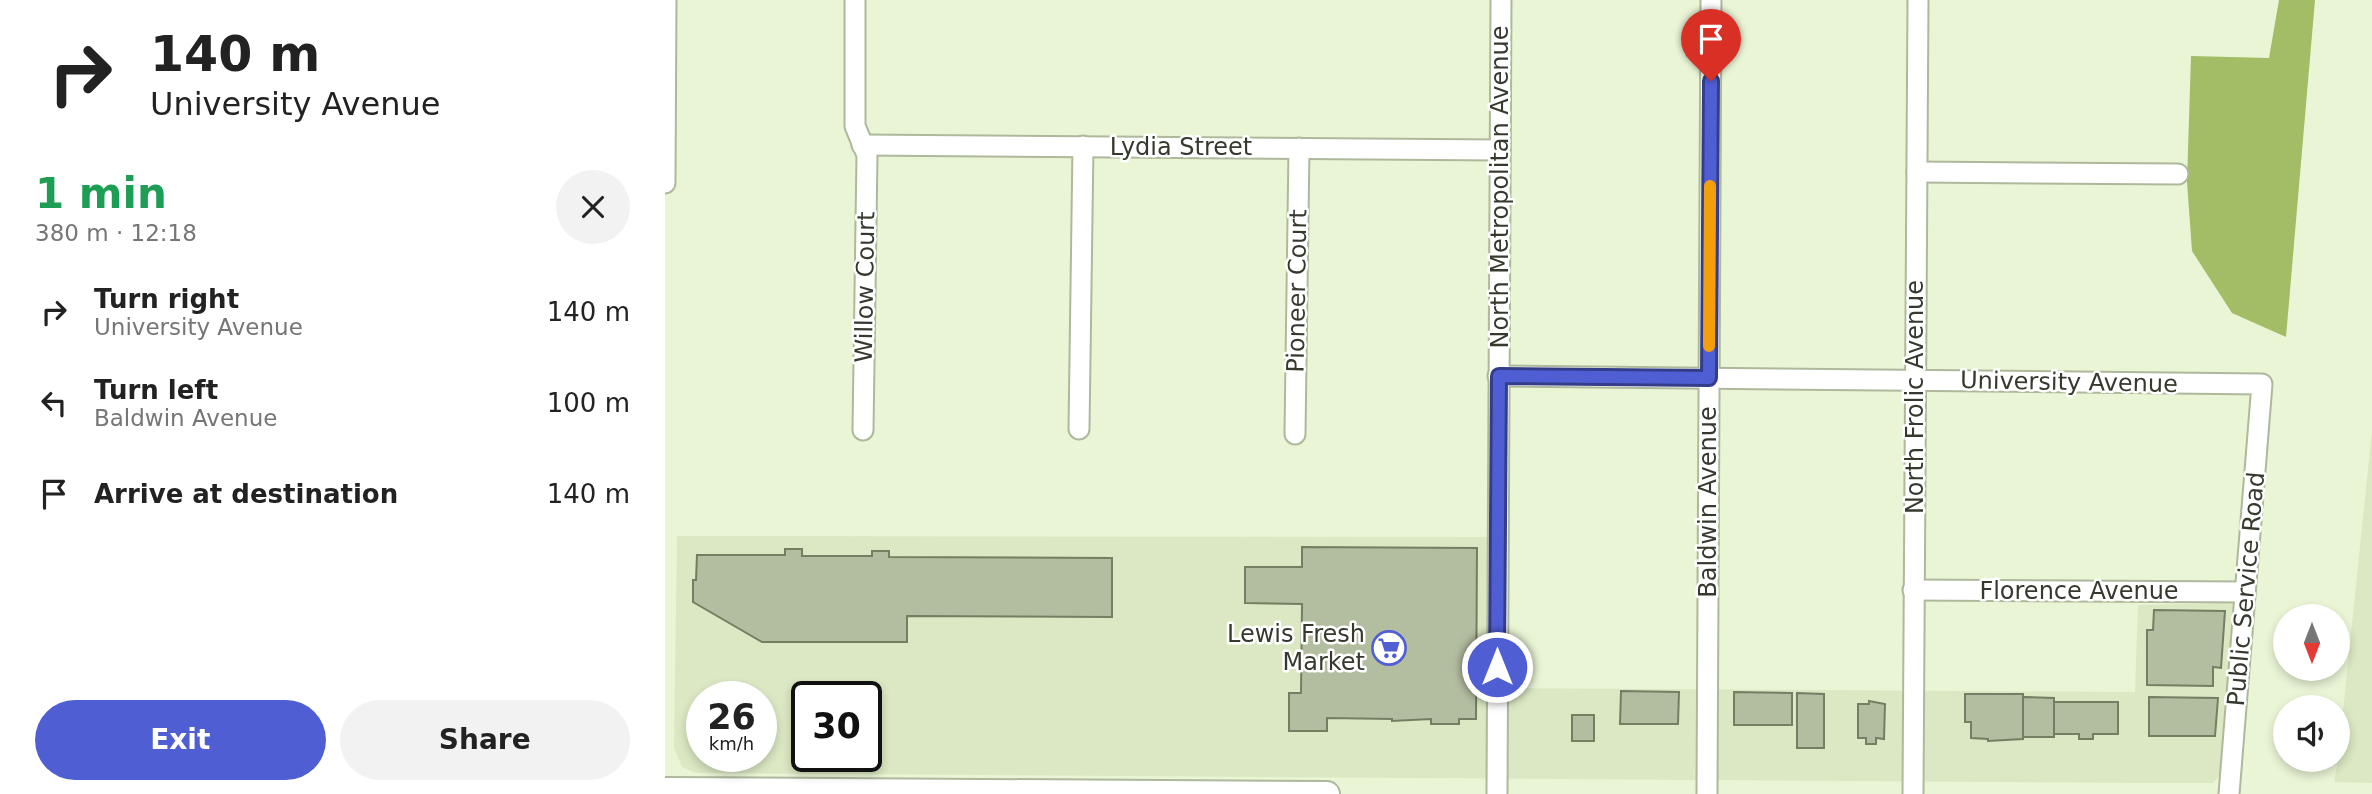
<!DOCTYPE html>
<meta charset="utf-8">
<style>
:root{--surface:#fff;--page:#f2f2f2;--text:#222;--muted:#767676;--accent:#505ed4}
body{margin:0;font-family:"DejaVu Sans",sans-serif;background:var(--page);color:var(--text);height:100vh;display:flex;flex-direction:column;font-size:26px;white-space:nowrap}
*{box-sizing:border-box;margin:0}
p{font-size:23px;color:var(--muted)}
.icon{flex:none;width:38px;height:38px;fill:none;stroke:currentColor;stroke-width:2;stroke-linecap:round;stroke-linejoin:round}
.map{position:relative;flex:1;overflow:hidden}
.drawer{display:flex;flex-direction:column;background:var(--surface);width:665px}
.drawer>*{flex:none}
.guide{background:#fff;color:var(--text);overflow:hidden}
.needle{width:46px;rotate:180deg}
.buttons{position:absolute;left:1608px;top:604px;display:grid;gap:14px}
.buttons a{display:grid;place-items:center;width:77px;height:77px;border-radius:50%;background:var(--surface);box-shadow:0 4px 10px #0003;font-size:35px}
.speed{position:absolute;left:21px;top:681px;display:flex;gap:14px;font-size:35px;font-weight:700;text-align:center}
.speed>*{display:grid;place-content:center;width:91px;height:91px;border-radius:50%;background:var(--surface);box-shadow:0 4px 10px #0003;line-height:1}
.speed small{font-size:18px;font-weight:400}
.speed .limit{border:4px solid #111;border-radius:10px;background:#fff;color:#111}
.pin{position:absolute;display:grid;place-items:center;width:60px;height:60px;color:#fff;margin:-72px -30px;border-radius:50% 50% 50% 0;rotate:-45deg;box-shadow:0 0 7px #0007}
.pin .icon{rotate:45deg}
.me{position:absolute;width:77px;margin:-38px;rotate:0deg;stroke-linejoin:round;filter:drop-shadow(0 0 5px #0008)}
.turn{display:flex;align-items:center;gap:24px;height:147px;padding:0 35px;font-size:32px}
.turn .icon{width:91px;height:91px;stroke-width:2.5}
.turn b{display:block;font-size:49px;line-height:60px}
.round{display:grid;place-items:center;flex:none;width:74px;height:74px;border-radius:37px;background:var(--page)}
.head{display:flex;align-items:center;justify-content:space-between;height:119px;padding:0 35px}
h1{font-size:42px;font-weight:600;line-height:52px;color:#1e9e55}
.cta{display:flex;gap:14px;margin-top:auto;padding:14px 35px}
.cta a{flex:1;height:80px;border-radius:42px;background:var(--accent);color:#fff;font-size:28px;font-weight:600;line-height:80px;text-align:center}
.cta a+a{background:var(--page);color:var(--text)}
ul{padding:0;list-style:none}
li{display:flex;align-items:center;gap:21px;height:91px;padding:0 35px}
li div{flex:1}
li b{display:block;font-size:26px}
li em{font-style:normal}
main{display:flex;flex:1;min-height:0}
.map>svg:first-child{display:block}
.built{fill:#dbe8c3;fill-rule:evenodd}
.forest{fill:#a2bd65}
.building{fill:#b3bda0;stroke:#747e62;stroke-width:2}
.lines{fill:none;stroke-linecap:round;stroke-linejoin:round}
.minor-casing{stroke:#aeb89b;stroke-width:23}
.major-casing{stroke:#aeb89b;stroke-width:28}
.minor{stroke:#fff;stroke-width:19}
.major{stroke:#fff;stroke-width:24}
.route-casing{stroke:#343d8a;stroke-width:18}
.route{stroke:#505ed4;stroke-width:12}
.slow{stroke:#f59e0b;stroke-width:12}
.labels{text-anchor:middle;stroke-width:5;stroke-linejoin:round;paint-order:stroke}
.street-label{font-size:24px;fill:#363a2e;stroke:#fff}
.poi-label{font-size:24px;fill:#363a2e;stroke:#fff;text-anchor:end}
</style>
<main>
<section class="drawer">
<div class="guide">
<div class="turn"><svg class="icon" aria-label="right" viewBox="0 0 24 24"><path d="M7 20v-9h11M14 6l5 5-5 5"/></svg><div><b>140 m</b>University Avenue</div></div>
</div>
<div class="head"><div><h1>1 min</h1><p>380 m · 12:18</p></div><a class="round"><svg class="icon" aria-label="close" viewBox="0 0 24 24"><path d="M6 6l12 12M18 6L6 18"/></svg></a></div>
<ul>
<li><svg class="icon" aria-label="right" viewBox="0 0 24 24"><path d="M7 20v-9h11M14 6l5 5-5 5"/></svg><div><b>Turn right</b><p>University Avenue</p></div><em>140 m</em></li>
<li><svg class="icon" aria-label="left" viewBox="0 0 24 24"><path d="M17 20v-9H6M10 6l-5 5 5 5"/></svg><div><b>Turn left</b><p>Baldwin Avenue</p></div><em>100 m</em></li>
<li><svg class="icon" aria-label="arrive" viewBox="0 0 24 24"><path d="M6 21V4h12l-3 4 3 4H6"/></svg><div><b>Arrive at destination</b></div><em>140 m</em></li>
</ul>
<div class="cta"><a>Exit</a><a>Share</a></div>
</section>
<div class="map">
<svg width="1707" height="794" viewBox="0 0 1707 794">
<rect width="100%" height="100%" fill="#eaf5d6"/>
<!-- built -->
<g class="built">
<path d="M 1707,430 L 1707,783 L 1669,782 L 1673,760 Z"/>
<path d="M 12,536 L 822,537 L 822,688 L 1470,692 L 1473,605 L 1568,603 L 1556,773 L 1548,783 L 1469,783 L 31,773 L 17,767 L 9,748 ZM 37,696 L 96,696 L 96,756 L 37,756 ZM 142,696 L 201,696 L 201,756 L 142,756 Z"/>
</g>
<!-- forest -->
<path class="forest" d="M 1614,0 L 1650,0 L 1621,337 L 1567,313 L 1527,251 L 1522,182 L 1526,56 L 1604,58 Z"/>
<!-- building -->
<g class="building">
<path d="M 637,547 L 812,548 L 811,719 L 794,719 L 794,724 L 766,724 L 766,719 L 727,721 L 727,719 L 662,718 L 662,731 L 624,731 L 624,693 L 636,693 L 637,604 L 580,603 L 580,567 L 637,567 Z"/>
<path d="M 120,549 L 137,549 L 137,556 L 207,556 L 207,551 L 224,551 L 224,557 L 447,558 L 447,617 L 242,616 L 242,642 L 97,642 L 28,602 L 28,580 L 31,580 L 32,555 L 120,555 Z"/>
<path d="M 1489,610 L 1560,611 L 1556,668 L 1548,667 L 1548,686 L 1482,685 L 1482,630 L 1488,630 Z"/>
<path d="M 956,691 L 1014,692 L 1013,724 L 955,724 Z"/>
<path d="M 1069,692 L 1127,693 L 1127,725 L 1069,725 Z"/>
<path d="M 1132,693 L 1159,694 L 1159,748 L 1132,748 Z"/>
<path d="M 1300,694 L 1358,694 L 1358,739 L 1323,741 L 1323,739 L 1306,738 L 1306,722 L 1300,722 Z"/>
<path d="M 1358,697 L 1389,698 L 1389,737 L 1358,737 Z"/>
<path d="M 1484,697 L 1553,698 L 1550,736 L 1484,736 Z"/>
<path d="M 1204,701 L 1220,704 L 1219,739 L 1211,738 L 1211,744 L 1201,744 L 1201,738 L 1193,738 L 1193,704 L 1204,704 Z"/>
<path d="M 1389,702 L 1453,702 L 1453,734 L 1428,734 L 1428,739 L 1414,739 L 1414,734 L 1389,734 Z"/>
<rect x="29" y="713" width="8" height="20"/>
<rect x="907" y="715" width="22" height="26"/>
</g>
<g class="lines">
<!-- minor casing -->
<g class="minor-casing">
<g id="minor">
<path d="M 190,0 L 190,126 L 202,155 L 198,430"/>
<path d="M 197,145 L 835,150"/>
<path d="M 1252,172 L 1513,174"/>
<path d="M 0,183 L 1,0"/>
<path d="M 833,376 L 1597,384 L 1564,794"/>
<path d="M 414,429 L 418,146"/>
<path d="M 630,434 L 634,148"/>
<path d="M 1248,590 L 1580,592"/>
<path d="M 832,794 L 836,0"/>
<path d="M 1042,794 L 1046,0"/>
<path d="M 1248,794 L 1253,0"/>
</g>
</g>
<!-- major casing -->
<g class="major-casing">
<path id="major" d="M 0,790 L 662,794"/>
</g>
<!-- minor -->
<use href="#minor" class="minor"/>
<!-- major -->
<use href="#major" class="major"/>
</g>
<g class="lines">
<!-- route casing -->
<g class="route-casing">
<path id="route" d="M 832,667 L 834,376 L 1044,378 L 1046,81"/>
</g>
<!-- route -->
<use href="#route" class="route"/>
<!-- slow -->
<path class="slow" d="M 1044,346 L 1045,186"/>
</g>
<!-- icons -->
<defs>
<g id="supermarket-ring" transform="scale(1.75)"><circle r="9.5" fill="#fff" stroke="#505ed4" stroke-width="1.5"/><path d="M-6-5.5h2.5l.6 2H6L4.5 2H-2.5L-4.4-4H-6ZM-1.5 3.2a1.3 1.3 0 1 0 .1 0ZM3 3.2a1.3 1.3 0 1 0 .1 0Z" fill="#505ed4"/></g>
</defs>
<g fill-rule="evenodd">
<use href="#supermarket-ring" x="724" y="648"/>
</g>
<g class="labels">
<!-- street labels -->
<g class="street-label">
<text x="516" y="155">Lydia Street</text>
<text transform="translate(835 187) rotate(-90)" y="8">North Metropolitan Avenue</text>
<text transform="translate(200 287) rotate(-89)" y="8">Willow Court</text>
<text transform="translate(632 291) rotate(-89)" y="8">Pioneer Court</text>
<text transform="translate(1404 382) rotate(1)" y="8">University Avenue</text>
<text transform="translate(1250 397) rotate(-90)" y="8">North Frolic Avenue</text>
<text transform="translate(1043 502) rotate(-90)" y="8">Baldwin Avenue</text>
<text transform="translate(1581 589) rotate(-85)" y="8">Public Service Road</text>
<text x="1414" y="599">Florence Avenue</text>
</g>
<!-- poi labels -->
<g class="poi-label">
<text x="700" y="642">Lewis Fresh<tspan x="700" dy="28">Market</tspan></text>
</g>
</g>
</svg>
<div class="buttons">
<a><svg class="needle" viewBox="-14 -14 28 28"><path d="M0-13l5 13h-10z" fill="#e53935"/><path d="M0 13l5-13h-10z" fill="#767676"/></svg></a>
<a><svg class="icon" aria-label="sound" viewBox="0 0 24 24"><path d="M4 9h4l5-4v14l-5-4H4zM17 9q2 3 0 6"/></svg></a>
</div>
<div class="speed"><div>26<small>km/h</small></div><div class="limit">30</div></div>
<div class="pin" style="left:1046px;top:81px;background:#d93025"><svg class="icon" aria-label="arrive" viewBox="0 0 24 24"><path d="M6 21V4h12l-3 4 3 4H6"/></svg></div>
<svg class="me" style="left:832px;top:667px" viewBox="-20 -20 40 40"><circle r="17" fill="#505ed4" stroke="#fff" stroke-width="3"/><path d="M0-11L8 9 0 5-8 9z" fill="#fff"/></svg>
</div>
</main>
